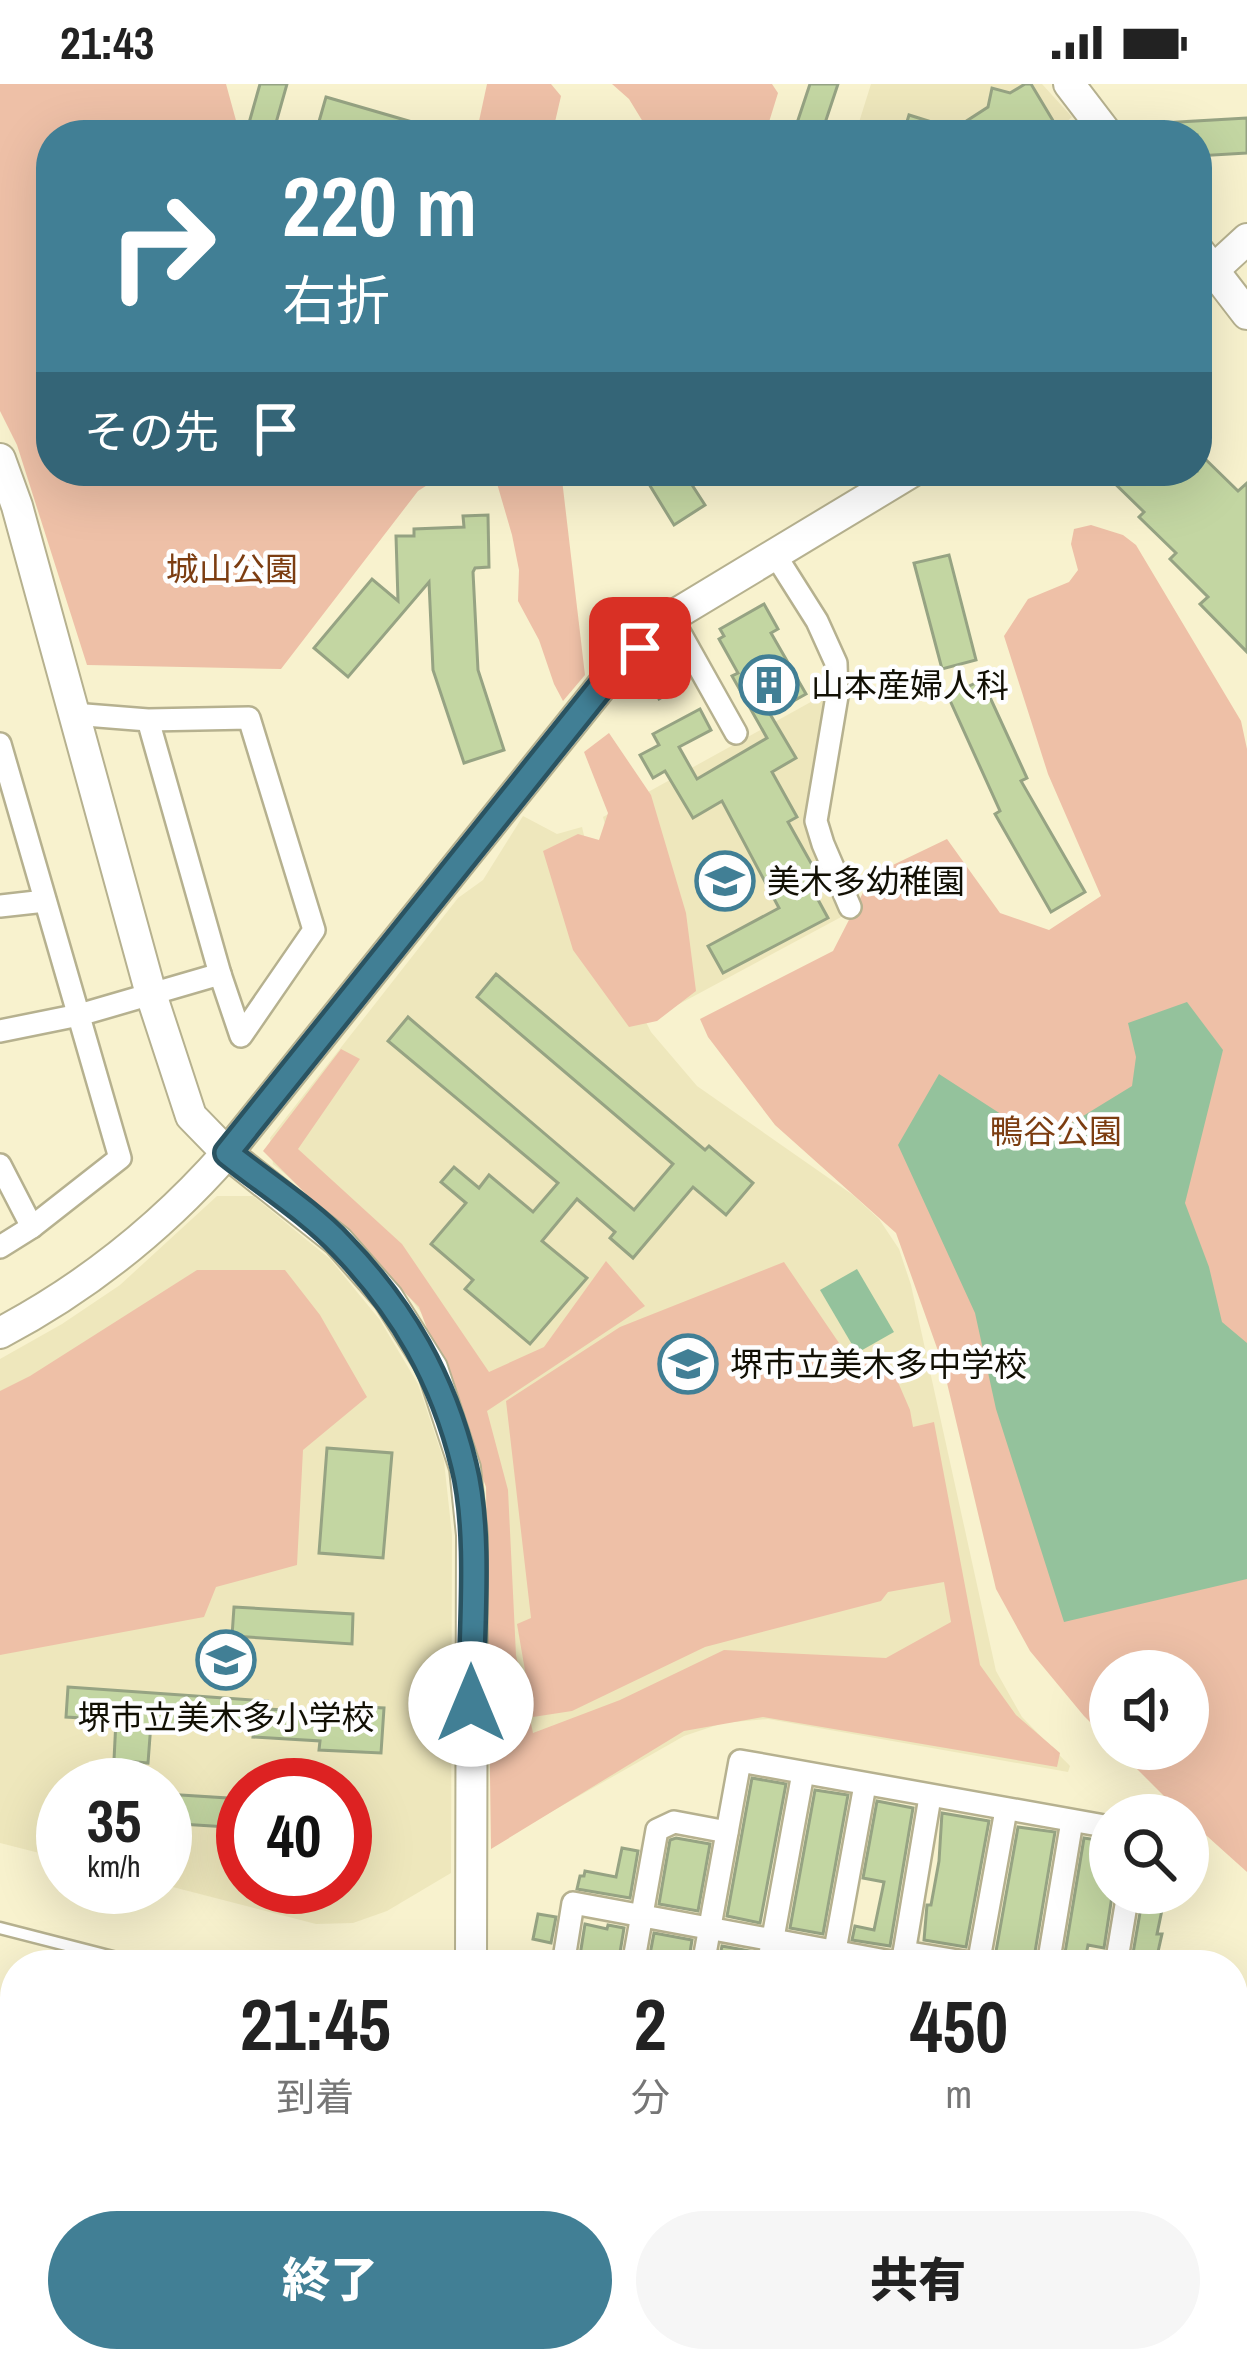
<!DOCTYPE html>
<html lang="ja">
<meta charset="utf-8">
<style>
:root{--surface:#fff;--page:#f6f6f6;--text:#222;--muted:#767676;--accent:#417f95}
body{margin:0;font-family:"Archivo Narrow","Noto Sans JP",sans-serif;background:var(--page);color:var(--text);height:100vh;display:flex;flex-direction:column;font-size:45px;white-space:nowrap}
*{box-sizing:border-box;margin:0}
p{font-size:39px;color:var(--muted)}
.icon{flex:none;width:66px;height:66px;fill:none;stroke:currentColor;stroke-width:2;stroke-linecap:round;stroke-linejoin:round}
.map{position:relative;flex:1;overflow:hidden}
.drawer{position:absolute;left:0px;top:1866px;width:1248px;height:423px;display:flex;flex-direction:column;background:var(--surface);border-radius:48px 48px 0 0;box-shadow:0 12px 48px #0002}
.drawer>*{flex:none}
.hud{position:absolute;left:36px;top:36px;width:1176px;height:366px;border-radius:48px;box-shadow:0 12px 48px #0002;background:#417f95;color:#fff;overflow:hidden}
.fabs{position:absolute;left:1089px;top:1566px;display:grid;gap:24px}
.fabs a{display:grid;place-items:center;width:120px;height:120px;border-radius:50%;background:var(--surface);box-shadow:0 12px 48px #0002;font-size:60px}
.speed{position:absolute;left:36px;top:1674px;display:flex;gap:24px;font-size:60px;font-weight:700;text-align:center}
.speed>*{display:grid;place-content:center;width:156px;height:156px;border-radius:50%;background:var(--surface);box-shadow:0 12px 48px #0002;line-height:1}
.speed small{font-size:30px;font-weight:400}
.speed .limit{border:18px solid #d22;background:#fff;color:#111}
.pin{position:absolute;display:grid;place-items:center;width:102px;height:102px;color:#fff;margin:-51px;border-radius:24px;box-shadow:0 6px 18px #0006}
.me{position:absolute;width:132px;margin:-66px;rotate:0deg;stroke-linejoin:round;filter:drop-shadow(0 0 9px #0008)}
.turn{display:flex;align-items:center;gap:42px;height:252px;padding:0 48px;font-size:54px}
.turn .icon{width:156px;height:156px;stroke-width:2.5}
.turn b{display:block;font-size:84px;line-height:102px}
.then{display:flex;align-items:center;height:114px;padding:0 48px;background:#0003;gap:24px;font-size:45px}
.eta{display:flex;justify-content:space-evenly;align-items:center;height:204px;text-align:center}
.eta b{font-size:72px;font-weight:800;line-height:84px}
.primary-button{display:flex;gap:24px;margin-top:auto;padding:24px 48px}
.primary-button a{flex:1;height:138px;border-radius:72px;background:var(--accent);color:#fff;font-size:48px;font-weight:800;line-height:138px;text-align:center}
.primary-button a+a{background:var(--page);color:var(--text)}
.status{display:flex;justify-content:space-between;align-items:center;height:84px;padding:0 60px;background:var(--surface);direction:ltr}
.status svg{height:33px;fill:currentColor}
.map>svg:first-child{display:block}
.built{fill:#eee7bc;fill-rule:evenodd}
.green{fill:#eec0a7}
.water{fill:#94c29c}
.lines{fill:none;stroke-linecap:round;stroke-linejoin:round}
.river{stroke:#94c29c;stroke-width:36}
.building{fill:#c3d6a2;stroke:#96a383;stroke-width:3}
.lane-casing{stroke:#b6b18f;stroke-width:15}
.street-casing{stroke:#b6b18f;stroke-width:26}
.secondary-casing{stroke:#b6b18f;stroke-width:34}
.lane{stroke:#fff;stroke-width:10}
.street{stroke:#fff;stroke-width:21}
.secondary{stroke:#fff;stroke-width:30}
.route-casing{stroke:#2a5361;stroke-width:30}
.route{stroke:#417f95;stroke-width:21}
.labels{text-anchor:middle;stroke-width:9;stroke-linejoin:round;paint-order:stroke}
.park-label{font-size:33px;fill:#7c3d11;stroke:#fefefe}
.poi-label{font-size:33px;fill:#121004;stroke:#fefefe;text-anchor:start}
</style>
<div class="status"><b>21:43</b><svg viewBox="0 0 49 12"><path d="M0 12V9h3v3zM5 12V6h3v6zM10 12V3h3v9zM15 12V0h3v12zM26 1h20v11H26zM47 4h2v5h-2z"/></svg></div>
<div class="map">
<svg width="1247" height="2288" viewBox="0 0 1247 2288">
<rect width="100%" height="100%" fill="#f8f2ce"/>
<!-- built -->
<g class="built">
<path d="M 871,0 L 1042,0 L 1072,33 L 1057,46 L 1059,51 L 855,51 Z"/>
<path d="M 827,609 L 808,737 L 814,763 L 843,832 L 668,926 L 642,873 L 603,733 Z"/>
<path d="M 523,732 L 557,750 L 582,743 L 613,873 L 651,948 L 697,1002 L 853,1111 L 879,1135 L 899,1165 L 911,1201 L 996,1587 L 1022,1633 L 1070,1682 L 1068,1688 L 768,1635 L 723,1639 L 684,1652 L 493,1761 L 488,1396 L 433,1245 L 370,1159 L 273,1080 L 270,1054 L 458,814 L 483,796 Z"/>
<path d="M 217,1112 L 253,1112 L 330,1175 L 380,1236 L 418,1300 L 444,1377 L 452,1451 L 451,1789 L 387,1827 L 353,1839 L 316,1840 L 165,1801 L 165,1701 L 63,1701 L 63,1775 L 0,1759 L 0,1275 L 62,1240 L 120,1201 ZM 243,1701 L 345,1701 L 345,1803 L 243,1803 Z"/>
</g>
<!-- green -->
<g class="green">
<path d="M 0,0 L 226,0 L 240,51 L 51,51 L 51,387 L 449,387 L 418,407 L 281,585 L 87,581 L 17,361 L 0,327 Z"/>
<path d="M 487,0 L 551,0 L 561,12 L 552,51 L 476,51 Z"/>
<path d="M 612,0 L 772,0 L 778,9 L 765,51 L 651,51 L 629,15 Z"/>
<path d="M 483,387 L 561,387 L 585,591 L 563,617 L 554,600 L 539,556 L 518,517 L 519,486 L 512,451 L 496,396 Z"/>
<path d="M 1091,441 L 1123,451 L 1136,461 L 1241,637 L 1247,665 L 1247,1788 L 1188,1735 L 1188,1731 L 1181,1729 L 1117,1665 L 1188,1665 L 1188,1587 L 1110,1587 L 1110,1658 L 1084,1632 L 1030,1567 L 996,1505 L 942,1278 L 896,1149 L 775,1041 L 708,953 L 700,935 L 833,867 L 872,791 L 947,755 L 1000,829 L 1049,846 L 1101,812 L 1048,690 L 1004,552 L 1028,515 L 1069,498 L 1078,486 L 1071,460 L 1074,445 Z"/>
<path d="M 609,649 L 651,711 L 686,829 L 696,907 L 657,937 L 629,943 L 573,866 L 543,767 L 578,750 L 599,756 L 608,729 L 584,668 Z"/>
<path d="M 341,965 L 360,975 L 298,1065 L 402,1160 L 489,1288 L 544,1263 L 606,1177 L 645,1222 L 487,1327 L 508,1406 L 516,1571 L 533,1649 L 620,1616 L 724,1566 L 886,1574 L 951,1538 L 944,1498 L 888,1508 L 881,1517 L 705,1563 L 572,1627 L 533,1633 L 517,1540 L 531,1534 L 506,1317 L 620,1243 L 784,1178 L 856,1284 L 885,1268 L 910,1326 L 913,1343 L 934,1338 L 980,1581 L 1016,1631 L 1060,1669 L 1057,1683 L 763,1633 L 684,1647 L 491,1765 L 486,1403 L 419,1223 L 263,1067 Z"/>
<path d="M 197,1186 L 285,1186 L 320,1231 L 367,1313 L 303,1366 L 297,1481 L 216,1503 L 204,1533 L 0,1571 L 0,1307 L 30,1292 Z"/>
<path d="M 1247,2011 L 1247,2288 L 1058,2288 L 1066,2274 L 1233,2274 L 1233,2027 Z"/>
</g>
<!-- water -->
<g class="water">
<path d="M 1187,918 L 1223,966 L 1185,1119 L 1209,1183 L 1222,1238 L 1247,1259 L 1247,1495 L 1064,1538 L 996,1325 L 975,1229 L 898,1061 L 939,990 L 1007,1034 L 1070,1040 L 1132,1002 L 1136,973 L 1128,939 Z"/>
<path d="M 857,1185 L 894,1248 L 857,1269 L 820,1206 Z"/>
</g>
<g class="lines">
<!-- river -->
<g class="river">
<path d="M 1233,2098 L 1247,2082"/>
<path d="M 1113,2288 L 1120,2274"/>
</g>
</g>
<!-- building -->
<g class="building">
<path d="M 260,0 L 287,0 L 274,46 L 249,39 Z"/>
<path d="M 810,0 L 838,0 L 821,51 L 793,51 Z"/>
<path d="M 1025,0 L 1031,0 L 1055,40 L 1037,51 L 903,51 L 909,31 L 954,45 L 988,23 L 992,4 L 1010,9 Z"/>
<path d="M 326,13 L 443,47 L 443,51 L 353,51 L 318,41 Z"/>
<path d="M 1247,34 L 1247,69 L 1197,72 L 1197,51 L 1162,51 L 1162,39 Z"/>
<path d="M 1197,367 L 1238,407 L 1247,399 L 1247,568 L 1200,520 L 1208,513 L 1170,475 L 1176,469 L 1139,433 L 1144,428 L 1102,387 L 1197,387 Z"/>
<path d="M 641,387 L 683,387 L 705,421 L 674,441 Z"/>
<path d="M 488,431 L 489,483 L 475,484 L 473,488 L 478,586 L 504,666 L 464,679 L 433,586 L 429,498 L 348,593 L 314,564 L 372,495 L 398,517 L 396,452 L 414,452 L 414,445 L 464,443 L 463,432 Z"/>
<path d="M 949,471 L 976,576 L 942,585 L 914,479 Z"/>
<path d="M 764,520 L 778,545 L 771,549 L 806,610 L 770,630 L 796,674 L 772,688 L 797,733 L 788,738 L 820,795 L 810,801 L 828,834 L 723,889 L 708,862 L 779,824 L 722,717 L 693,734 L 665,687 L 653,694 L 640,671 L 659,661 L 653,650 L 700,625 L 711,646 L 679,663 L 697,695 L 767,654 L 732,592 L 738,589 L 719,555 L 724,552 L 720,545 Z"/>
<path d="M 671,577 L 684,601 L 659,615 L 646,590 Z"/>
<path d="M 982,596 L 1027,694 L 1021,697 L 1085,808 L 1051,828 L 995,730 L 1000,727 L 948,612 Z"/>
<path d="M 496,890 L 705,1066 L 709,1062 L 753,1099 L 726,1131 L 693,1103 L 633,1174 L 610,1154 L 615,1148 L 577,1115 L 542,1157 L 587,1194 L 530,1260 L 465,1205 L 473,1196 L 431,1160 L 466,1119 L 441,1098 L 454,1083 L 479,1104 L 489,1091 L 533,1128 L 558,1099 L 388,957 L 408,933 L 634,1126 L 673,1080 L 477,913 Z"/>
<path d="M 327,1364 L 392,1369 L 383,1474 L 319,1469 Z"/>
<path d="M 234,1523 L 353,1530 L 352,1560 L 232,1552 Z"/>
<path d="M 68,1603 L 267,1617 L 267,1625 L 321,1628 L 322,1621 L 384,1624 L 381,1669 L 319,1666 L 320,1657 L 253,1653 L 254,1646 L 151,1639 L 148,1679 L 114,1676 L 116,1636 L 66,1633 Z"/>
<path d="M 752,1694 L 786,1700 L 760,1839 L 727,1832 Z"/>
<path d="M 815,1706 L 848,1711 L 823,1850 L 790,1844 Z"/>
<path d="M 165,1710 L 243,1715 L 243,1744 L 165,1739 Z"/>
<path d="M 877,1717 L 913,1724 L 890,1862 L 852,1856 L 855,1842 L 874,1846 L 884,1798 L 863,1794 Z"/>
<path d="M 942,1729 L 989,1737 L 966,1863 L 924,1856 L 927,1821 L 931,1821 L 939,1777 Z"/>
<path d="M 345,1730 L 366,1731 L 364,1759 L 345,1758 Z"/>
<path d="M 1018,1743 L 1055,1748 L 1033,1880 L 995,1873 Z"/>
<path d="M 676,1754 L 710,1760 L 698,1827 L 659,1820 L 670,1756 Z"/>
<path d="M 1084,1754 L 1110,1758 L 1110,1811 L 1112,1812 L 1104,1864 L 1088,1861 L 1084,1881 L 1063,1881 Z"/>
<path d="M 622,1764 L 638,1767 L 630,1814 L 577,1805 L 580,1792 L 584,1792 L 585,1787 L 616,1793 Z"/>
<path d="M 1142,1817 L 1163,1821 L 1157,1850 L 1162,1850 L 1155,1881 L 1131,1881 Z"/>
<path d="M 538,1830 L 556,1833 L 551,1859 L 533,1855 Z"/>
<path d="M 585,1840 L 607,1845 L 608,1841 L 624,1844 L 618,1881 L 579,1878 Z"/>
<path d="M 654,1849 L 692,1856 L 688,1881 L 648,1881 Z"/>
<path d="M 722,1862 L 755,1868 L 753,1881 L 718,1881 Z"/>
</g>
<g class="lines">
<!-- lane casing -->
<g class="lane-casing">
<g id="lane">
<path d="M 0,1844 L 144,1881"/>
<path d="M 0,1949 L 15,1953"/>
<path d="M 0,2045 L 15,2071"/>
<path d="M 60,2274 L 62,2288"/>
<path d="M 221,2288 L 221,2274"/>
</g>
</g>
<!-- street casing -->
<g class="street-casing">
<g id="street">
<path d="M 774,469 L 817,537 L 836,579 L 837,612 L 816,737 L 823,760 L 850,823"/>
<path d="M 671,533 L 736,649"/>
<path d="M 73,630 L 148,636 L 249,634 L 314,846 L 241,952 L 220,890 L 148,636"/>
<path d="M 0,660 L 120,1074 L 32,1143 L 0,1163"/>
<path d="M 0,822 L 45,817"/>
<path d="M 0,947 L 79,931 L 220,890"/>
<path d="M 0,1081 L 32,1143"/>
<path d="M 904,1868 L 982,1881"/>
<path d="M 833,1877 L 865,1701"/>
<path d="M 563,1881 L 573,1819 L 902,1880"/>
<path d="M 633,1881 L 657,1746 L 674,1738 L 727,1748"/>
<path d="M 703,1881 L 740,1677 L 1110,1743"/>
<path d="M 768,1881 L 803,1689"/>
<path d="M 902,1881 L 930,1713"/>
<path d="M 978,1881 L 1006,1726"/>
<path d="M 1048,1881 L 1072,1737"/>
<path d="M 1116,1881 L 1128,1809"/>
<path d="M 774,2274 L 851,2288"/>
<path d="M 287,2288 L 287,2274"/>
<path d="M 375,2288 L 375,2274"/>
<path d="M 562,2288 L 564,2274"/>
<path d="M 933,2288 L 940,2274"/>
</g>
</g>
<!-- secondary casing -->
<g class="secondary-casing">
<g id="secondary">
<path d="M 1069,0 L 1108,51"/>
<path d="M 1197,165 L 1247,230"/>
<path d="M 1197,201 L 1247,155"/>
<path d="M 0,375 L 17,422 L 151,910 L 191,1032 L 227,1069 L 338,1157 L 388,1214 L 432,1284 L 465,1384 L 472,1451 L 471,1881"/>
<path d="M 0,1249 C 87,1203 162,1143 227,1069 L 608,594 L 671,533 L 913,387"/>
<path d="M 0,2208 L 10,2288"/>
<path d="M 469,2274 L 469,2288"/>
</g>
</g>
<!-- lane -->
<use href="#lane" class="lane"/>
<!-- street -->
<use href="#street" class="street"/>
<!-- secondary -->
<use href="#secondary" class="secondary"/>
</g>
<g class="lines">
<!-- route casing -->
<g class="route-casing">
<path id="route" d="M 471,1620 C 471,1549 481,1450 464,1382 C 443,1295 403,1225 341,1161 C 310,1128 263,1098 227,1069 L 608,594 L 640,564"/>
</g>
<!-- route -->
<use href="#route" class="route"/>
</g>
<!-- icons -->
<defs>
<g id="building-ring" transform="scale(3)"><circle r="9.5" fill="#fefefe" stroke="#417f95" stroke-width="1.5"/><path d="M-4-6H4V6H1V3H-1V6H-4ZM-2.5-4.3h1.7v1.8h-1.7ZM.8-4.3h1.7v1.8H.8ZM-2.5-1h1.7V.8h-1.7ZM.8-1h1.7V.8H.8Z" fill="#417f95"/></g>
<g id="school-ring" transform="scale(3)"><circle r="9.5" fill="#fefefe" stroke="#417f95" stroke-width="1.5"/><path d="M0-5L7-2L0 1L-7-2ZM-4 1L0 2.5L4 1V4Q0 6-4 4Z" fill="#417f95"/></g>
</defs>
<g fill-rule="evenodd">
<use href="#building-ring" x="769" y="601"/>
<use href="#school-ring" x="725" y="797"/>
<use href="#school-ring" x="688" y="1280"/>
<use href="#school-ring" x="226" y="1576"/>
</g>
<g class="labels">
<!-- park labels -->
<g class="park-label">
<text x="232" y="497">城山公園</text>
<text x="1056" y="1059">鴨谷公園</text>
</g>
<!-- poi labels -->
<g class="poi-label">
<text x="811" y="613">山本産婦人科</text>
<text x="767" y="809">美木多幼稚園</text>
<text x="730" y="1292">堺市立美木多中学校</text>
<text x="226" y="1645" text-anchor="middle">堺市立美木多小学校</text>
</g>
</g>
</svg>
<div class="fabs">
<a><svg class="icon" aria-label="sound" viewBox="0 0 24 24"><path d="M4 9h4l5-4v14l-5-4H4zM17 9q2 3 0 6"/></svg></a>
<a><svg class="icon" aria-label="search" viewBox="0 0 24 24"><circle cx="10" cy="10" r="6"/><path d="M15 15l6 6"/></svg></a>
</div>
<div class="speed"><div>35<small>km/h</small></div><div class="limit">40</div></div>
<div class="pin" style="left:640px;top:564px;background:#d93025"><svg class="icon" aria-label="arrive" viewBox="0 0 24 24"><path d="M6 21V4h12l-3 4 3 4H6"/></svg></div>
<svg class="me" style="left:471px;top:1620px" viewBox="-20 -20 40 40"><circle r="19" fill="#fff"/><path d="M0-13L10 11 0 6-10 11z" fill="#417f95"/></svg>
<div class="hud">
<div class="turn"><svg class="icon" aria-label="right" viewBox="0 0 24 24"><path d="M7 20v-9h11M14 6l5 5-5 5"/></svg><div><b>220 m</b>右折</div></div>
<div class="then">その先<svg class="icon" aria-label="arrive" viewBox="0 0 24 24"><path d="M6 21V4h12l-3 4 3 4H6"/></svg></div>
</div>
<section class="drawer">
<div class="eta">
<div><b>21:45</b><p>到着</p></div>
<div><b>2</b><p>分</p></div>
<div><b>450</b><p>m</p></div>
</div>
<div class="primary-button"><a>終了</a><a>共有</a></div>
</section>
</div>
